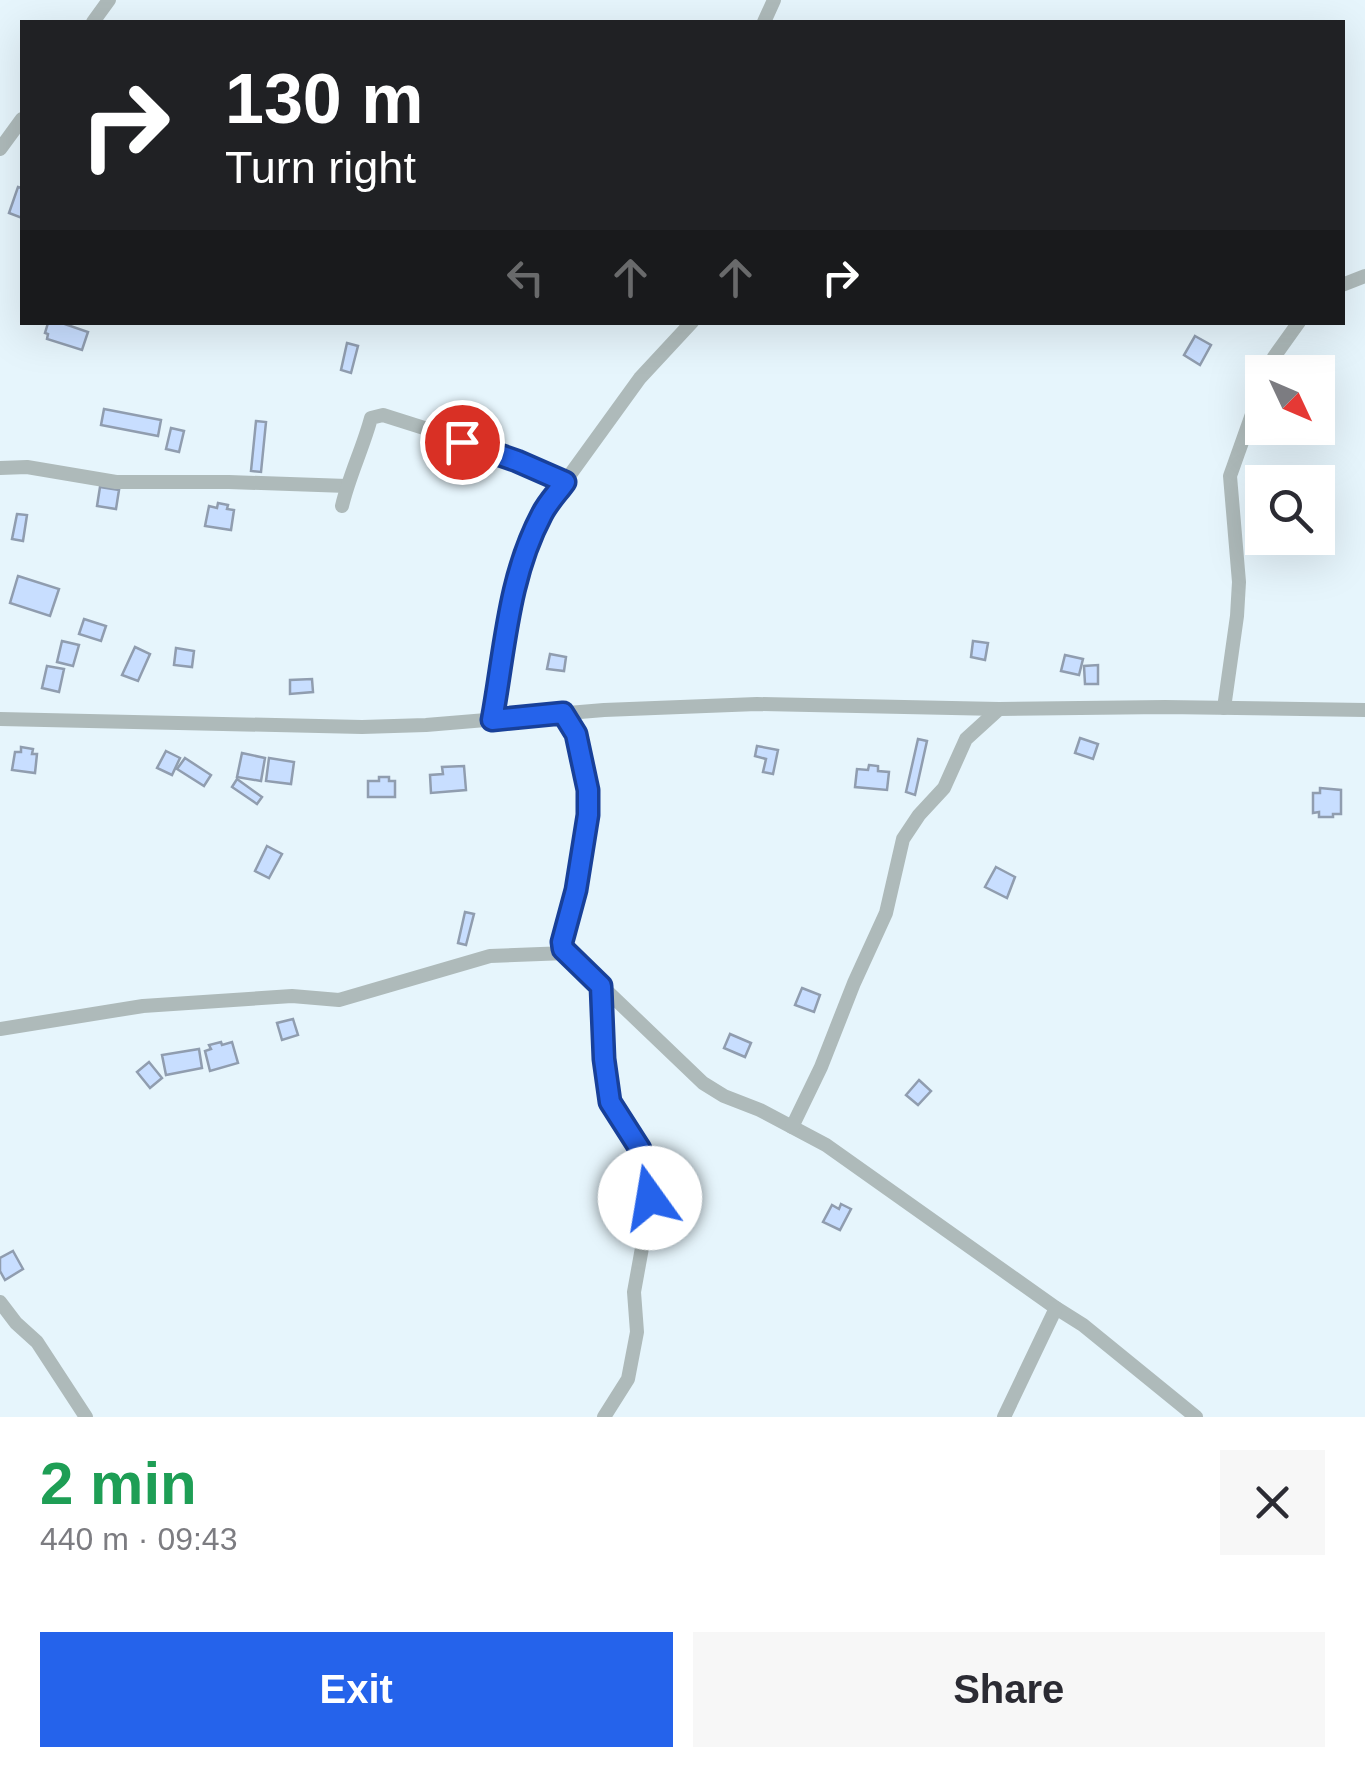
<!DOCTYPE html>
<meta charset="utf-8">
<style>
:root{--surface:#fff;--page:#f7f7f7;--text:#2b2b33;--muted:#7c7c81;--accent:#2563eb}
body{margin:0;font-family:Helvetica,sans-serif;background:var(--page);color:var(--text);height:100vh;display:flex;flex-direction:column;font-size:38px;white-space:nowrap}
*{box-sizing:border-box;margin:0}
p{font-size:32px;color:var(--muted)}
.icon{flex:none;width:55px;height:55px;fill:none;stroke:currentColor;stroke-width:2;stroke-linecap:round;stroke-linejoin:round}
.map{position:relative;height:1417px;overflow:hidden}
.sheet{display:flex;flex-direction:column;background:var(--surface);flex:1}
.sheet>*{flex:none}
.top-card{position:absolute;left:20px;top:20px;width:1325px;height:305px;border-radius:0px;box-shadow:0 10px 40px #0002;background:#202124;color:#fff;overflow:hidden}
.needle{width:65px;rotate:134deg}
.buttons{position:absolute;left:1245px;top:355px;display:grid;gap:20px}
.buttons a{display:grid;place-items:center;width:90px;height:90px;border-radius:0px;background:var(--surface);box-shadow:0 10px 40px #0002;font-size:50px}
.pin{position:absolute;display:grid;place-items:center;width:85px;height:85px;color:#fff;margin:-42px;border:5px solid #fff;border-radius:50%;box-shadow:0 2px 10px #0007}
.me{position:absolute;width:110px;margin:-55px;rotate:347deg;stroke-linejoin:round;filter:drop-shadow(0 0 8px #0008)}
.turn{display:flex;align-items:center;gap:35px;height:210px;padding:0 40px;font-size:45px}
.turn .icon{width:130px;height:130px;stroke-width:2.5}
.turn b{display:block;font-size:70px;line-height:85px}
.lanes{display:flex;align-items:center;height:95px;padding:0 40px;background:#0003;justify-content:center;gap:50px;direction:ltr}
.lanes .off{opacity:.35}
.round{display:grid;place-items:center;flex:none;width:105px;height:105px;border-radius:0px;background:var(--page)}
.overview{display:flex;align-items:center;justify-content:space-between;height:170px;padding:0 40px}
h1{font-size:60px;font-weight:700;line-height:75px;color:#1e9e55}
.primary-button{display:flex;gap:20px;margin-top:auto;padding:20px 40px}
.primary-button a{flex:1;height:115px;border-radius:0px;background:var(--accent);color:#fff;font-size:40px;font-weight:700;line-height:115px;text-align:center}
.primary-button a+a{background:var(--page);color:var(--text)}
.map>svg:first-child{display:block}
.building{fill:#c8deff;stroke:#909daf;stroke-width:2.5}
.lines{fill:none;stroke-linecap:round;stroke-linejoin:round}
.minor{stroke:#aebaba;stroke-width:14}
.route-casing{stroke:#184099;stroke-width:25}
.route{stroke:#2563eb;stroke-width:18}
</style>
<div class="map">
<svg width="1365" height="1417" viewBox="0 0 1365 1417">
<rect width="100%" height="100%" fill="#e6f5fc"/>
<!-- building -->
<g class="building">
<path d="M 18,187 L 22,188 L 22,218 L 9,213 Z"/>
<path d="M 52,322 L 59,322 L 88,332 L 82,350 L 47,339 L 48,334 L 45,333 L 48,323 Z"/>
<path d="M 1195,336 L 1211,345 L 1200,365 L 1184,355 Z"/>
<path d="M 347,343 L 358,346 L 351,373 L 341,370 Z"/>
<path d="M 104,409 L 161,420 L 158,436 L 101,425 Z"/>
<path d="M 256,421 L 266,422 L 261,472 L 251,471 Z"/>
<path d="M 171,428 L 184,431 L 179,452 L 166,449 Z"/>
<path d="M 100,487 L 119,490 L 116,509 L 97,506 Z"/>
<path d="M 218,503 L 228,505 L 227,509 L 234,510 L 231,530 L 205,526 L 209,506 L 217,508 Z"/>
<path d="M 17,514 L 27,515 L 23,541 L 12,539 Z"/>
<path d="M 18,576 L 59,589 L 50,616 L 10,603 Z"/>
<path d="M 84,619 L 106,626 L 101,641 L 79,634 Z"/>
<path d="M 62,641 L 79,645 L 73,666 L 57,662 Z"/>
<path d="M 973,641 L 988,643 L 985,660 L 971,657 Z"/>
<path d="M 135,647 L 150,654 L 138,681 L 122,675 Z"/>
<path d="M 176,648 L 194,651 L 192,667 L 174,665 Z"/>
<path d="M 550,654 L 566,657 L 564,671 L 547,669 Z"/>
<path d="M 1065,655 L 1083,659 L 1079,675 L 1061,671 Z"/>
<path d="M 1098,665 L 1098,684 L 1085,684 L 1084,666 Z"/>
<path d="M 47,666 L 64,669 L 59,692 L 42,688 Z"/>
<path d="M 312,679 L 313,692 L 290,694 L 290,680 Z"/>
<path d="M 1080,738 L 1098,744 L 1093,759 L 1075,753 Z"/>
<path d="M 918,739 L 927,741 L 915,795 L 906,792 Z"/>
<path d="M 757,746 L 778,750 L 773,774 L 763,772 L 766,759 L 755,756 Z"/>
<path d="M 21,747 L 33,749 L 32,754 L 37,754 L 35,773 L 12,770 L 15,752 L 21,752 Z"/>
<path d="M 166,751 L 180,758 L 172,775 L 157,768 Z"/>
<path d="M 242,753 L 265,758 L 261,781 L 237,777 Z"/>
<path d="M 185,758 L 211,775 L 204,786 L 177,769 Z"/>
<path d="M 269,758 L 294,762 L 291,784 L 266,781 Z"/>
<path d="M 869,765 L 878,766 L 878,771 L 889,772 L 887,790 L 855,787 L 857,769 L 868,770 Z"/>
<path d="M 464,766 L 466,790 L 431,793 L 430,775 L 443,774 L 442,767 Z"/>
<path d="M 379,777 L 389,777 L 389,781 L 395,781 L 395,797 L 368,797 L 368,781 L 379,781 Z"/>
<path d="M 237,779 L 262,797 L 257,804 L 232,787 Z"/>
<path d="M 1320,788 L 1341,790 L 1341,814 L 1333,814 L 1333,817 L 1319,817 L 1319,812 L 1313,813 L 1313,793 L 1320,793 Z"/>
<path d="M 267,846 L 282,854 L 269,878 L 255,871 Z"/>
<path d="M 996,867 L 1015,877 L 1007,898 L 985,887 Z"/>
<path d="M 465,912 L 474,914 L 466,945 L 458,943 Z"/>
<path d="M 802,988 L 820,995 L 814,1012 L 795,1005 Z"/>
<path d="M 293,1019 L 298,1035 L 282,1040 L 277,1023 Z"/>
<path d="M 730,1034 L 751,1043 L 745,1057 L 724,1048 Z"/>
<path d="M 221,1042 L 222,1045 L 232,1042 L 238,1063 L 210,1071 L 205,1051 L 211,1049 L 209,1045 Z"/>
<path d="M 199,1049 L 202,1068 L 166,1075 L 162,1055 Z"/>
<path d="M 149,1062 L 162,1078 L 150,1088 L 137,1072 Z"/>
<path d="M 919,1080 L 931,1091 L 918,1105 L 906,1095 Z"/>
<path d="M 841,1204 L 851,1209 L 840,1230 L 823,1222 L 832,1205 L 839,1209 Z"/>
<path d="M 13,1251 L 23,1269 L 5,1280 L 0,1271 L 0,1258 Z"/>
</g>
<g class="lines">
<!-- minor -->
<g class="minor">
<path d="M 93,22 L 109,0"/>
<path d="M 764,22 L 774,0"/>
<path d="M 0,149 L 22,119"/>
<path d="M 1342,285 L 1365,276"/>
<path d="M 1267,372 L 1274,357 L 1299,322"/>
<path d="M 0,468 L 27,467 L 116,482 L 229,482 L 347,486"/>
<path d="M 342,506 C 349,476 363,448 371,418 L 383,415 L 443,434 L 565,481"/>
<path d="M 1224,708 L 1237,616 L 1239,582 L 1230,476 L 1262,386"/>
<path d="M 563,713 L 576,734 L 588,790 L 587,815 L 576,890 L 563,942 L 563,949 L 703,1083 L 724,1096 L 760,1110 L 826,1145 L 1056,1308 L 1083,1325 L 1196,1417"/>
<path d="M 0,719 L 362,727 L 426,725 L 604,710 L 757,704 L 999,709 L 1165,707 L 1365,710"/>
<path d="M 492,719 L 503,640 L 518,570 L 543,512 L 640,378 L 692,322"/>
<path d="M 601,986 L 604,1059 L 610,1102 L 640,1149 L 651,1198 L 634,1292 L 637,1332 L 628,1379 L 604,1417"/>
<path d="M 0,1029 L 143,1006 L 292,996 L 339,1000 L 490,956 L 567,953"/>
<path d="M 792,1127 L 821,1067 L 854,983 L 886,913 L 903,839 L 919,815 L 944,788 L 966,739 L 999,709"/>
<path d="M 0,1302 L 16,1323 L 37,1342 L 86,1417"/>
<path d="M 1004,1417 L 1056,1308"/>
</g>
</g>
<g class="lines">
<!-- route casing -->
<g class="route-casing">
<path id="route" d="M 462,442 L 517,461 L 565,482 C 558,492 548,502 542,514 C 508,578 505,649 492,720 L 563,713 L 576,734 L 588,790 L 588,815 L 576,890 L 562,942 L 563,949 L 601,986 L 604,1059 L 610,1102 L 640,1149 L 650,1198"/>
</g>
<!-- route -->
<use href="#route" class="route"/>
</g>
</svg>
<div class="buttons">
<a><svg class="needle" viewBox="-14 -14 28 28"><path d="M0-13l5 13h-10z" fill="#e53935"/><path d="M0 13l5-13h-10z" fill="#7c7c81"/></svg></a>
<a><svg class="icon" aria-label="search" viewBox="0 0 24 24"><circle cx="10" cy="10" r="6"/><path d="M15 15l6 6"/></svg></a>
</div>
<div class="pin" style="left:462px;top:442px;background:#d93025"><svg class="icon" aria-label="arrive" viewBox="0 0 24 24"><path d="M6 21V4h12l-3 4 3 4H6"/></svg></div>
<svg class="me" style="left:650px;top:1198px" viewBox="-20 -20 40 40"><circle r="19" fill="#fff"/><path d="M0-13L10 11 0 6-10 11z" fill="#2563eb"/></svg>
<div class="top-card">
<div class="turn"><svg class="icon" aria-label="right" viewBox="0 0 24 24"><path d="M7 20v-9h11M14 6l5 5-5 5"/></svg><div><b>130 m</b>Turn right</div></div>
<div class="lanes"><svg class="icon off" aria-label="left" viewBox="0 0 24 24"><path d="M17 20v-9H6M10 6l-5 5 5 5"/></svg><svg class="icon off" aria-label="ahead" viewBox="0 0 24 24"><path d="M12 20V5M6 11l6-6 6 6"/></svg><svg class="icon off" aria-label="ahead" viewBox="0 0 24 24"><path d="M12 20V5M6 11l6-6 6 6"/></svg><svg class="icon" aria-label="right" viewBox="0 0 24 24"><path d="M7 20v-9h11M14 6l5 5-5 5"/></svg></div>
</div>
</div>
<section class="sheet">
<div class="overview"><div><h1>2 min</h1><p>440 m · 09:43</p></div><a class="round"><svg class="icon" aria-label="close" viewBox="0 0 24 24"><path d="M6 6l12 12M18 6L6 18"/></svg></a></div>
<div class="primary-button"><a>Exit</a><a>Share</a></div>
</section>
